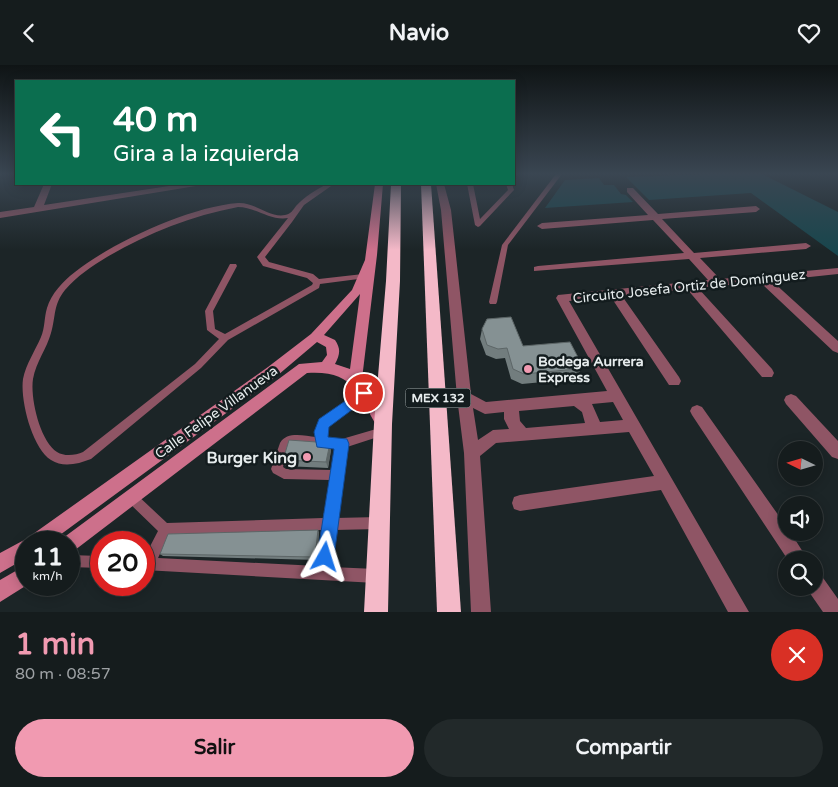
<!DOCTYPE html>
<html lang="es">
<meta charset="utf-8">
<style>
:root{--surface:#151c1d;--page:#22292a;--text:#f1f3f6;--muted:#9da1a4;--line:#343a3b;--accent:#f19ab1}
body{margin:0;font-family:"Varela Round",sans-serif;background:var(--page);color:var(--text);height:100vh;display:flex;flex-direction:column;font-size:19px;white-space:nowrap}
*{box-sizing:border-box;margin:0}
p{font-size:16px;color:var(--muted)}
.icon{flex:none;width:28px;height:28px;fill:none;stroke:currentColor;stroke-width:2;stroke-linecap:round;stroke-linejoin:round}
.map{position:relative;height:547px;overflow:hidden}
.drawer{display:flex;flex-direction:column;background:var(--surface);flex:1}
.drawer>*{flex:none}
.banner{position:absolute;left:15px;top:15px;width:500px;height:105px;border-radius:0px;box-shadow:0 2px 12px #0003,0 0 0 1px var(--line);background:#0b6e4f;color:#fff;overflow:hidden}
.needle{width:32px;rotate:275deg}
.tools{position:absolute;left:778px;top:376px;display:grid;gap:10px}
.tools a{display:grid;place-items:center;width:45px;height:45px;border-radius:50%;background:var(--surface);box-shadow:0 2px 12px #0003,0 0 0 1px var(--line);font-size:25px}
.speed{position:absolute;left:15px;top:466px;display:flex;gap:10px;font-size:25px;font-weight:700;text-align:center}
.speed>*{display:grid;place-content:center;width:65px;height:65px;border-radius:50%;background:var(--surface);box-shadow:0 2px 12px #0003,0 0 0 1px var(--line);line-height:1}
.speed small{font-size:12px;font-weight:400}
.speed .limit{border:8px solid #d22;background:#fff;color:#111}
.pin{position:absolute;display:grid;place-items:center;width:42px;height:42px;color:#fff;margin:-21px;border:2px solid #fff;border-radius:50%;box-shadow:0 1px 5px #0007}
.me{position:absolute;width:55px;margin:-28px;rotate:6deg;stroke-linejoin:round;filter:drop-shadow(0 0 4px #0008)}
.turn{display:flex;align-items:center;gap:18px;height:105px;padding:0 15px;font-size:22px}
.turn .icon{width:65px;height:65px;stroke-width:2.5}
.turn b{display:block;font-size:35px;line-height:42px}
.round{display:grid;place-items:center;flex:none;width:52px;height:52px;border-radius:26px;background:var(--page)}
.overview{display:flex;align-items:center;justify-content:space-between;height:85px;padding:0 15px}
h1{font-size:30px;font-weight:700;line-height:38px;color:var(--accent)}
.button{display:flex;gap:10px;margin-top:auto;padding:10px 15px}
.button a{flex:1;height:58px;border-radius:30px;background:var(--accent);color:#111;font-size:20px;font-weight:700;line-height:58px;text-align:center}
.button a+a{background:var(--page);color:var(--text)}
header{display:flex;justify-content:space-between;align-items:center;height:65px;padding:0 15px;background:var(--surface);font-size:22px;font-weight:700}
.map>svg:first-child{display:block}
.green{fill:#19464d}
.lines{fill:none;stroke-linecap:round;stroke-linejoin:round}
.lane{fill:#8f5565;fill-rule:evenodd}
.street{fill:#8f5565;fill-rule:evenodd}
.secondary{fill:#cd708b;fill-rule:evenodd}
.highway{fill:#f4b9c8;fill-rule:evenodd}
.wall{fill:#727d7e}
.shaded-wall{fill:#5d6667}
.building{fill:#859193;stroke:#5d6667}
.route{fill:#1a73e8;stroke:#114b97}
.poi-dot{fill:#f19ab1;stroke:#131c1e;stroke-width:2}
.labels{text-anchor:middle;stroke-width:5;stroke-linejoin:round;paint-order:stroke}
.shield{fill:#131c1e;stroke:#a7aeaf;stroke-width:1}
.shield-label{font-size:12px;font-weight:bold;fill:#e6eced}
.street-label{font-size:14px;fill:#e6eced;stroke:#131c1e}
.poi-label{font-size:14px;font-weight:bold;fill:#e6eced;stroke:#131c1e;text-anchor:start}
.near-poi-label{font-size:16px;font-weight:bold;fill:#e6eced;stroke:#131c1e;text-anchor:end}
</style>
<header><svg class="icon" aria-label="back" viewBox="0 0 24 24"><path d="M15 5l-7 7 7 7"/></svg>Navio<svg class="icon" aria-label="heart" viewBox="0 0 24 24"><path d="M12 20l-8-8c-3-5 5-10 8-4 3-6 11-1 8 4z"/></svg></header>
<div class="map">
<svg width="838" height="547" viewBox="0 0 838 547">
<rect width="100%" height="100%" fill="#1c2527"/>
<!-- green -->
<g class="green">
<path d="M 720,109 L 762,109 L 838,147 L 838,191 L 751,128 L 649,135 L 626,112 Z"/>
<path d="M 599,113 L 604,120 L 614,120 L 621,129 L 626,130 L 633,137 L 545,143 L 565,115 Z"/>
</g>
<g class="lines">
<!-- lane -->
<g class="lane">
<path d="M 556,109 L 562,109 L 508,180 L 497,237 L 496,239 L 490,239 L 489,237 L 502,180 Z"/>
<path d="M 327,119 L 334,119 L 304,140 L 292,157 L 265,192 L 269,197 L 313,209 L 319,214 L 363,209 L 366,209 L 367,211 L 366,213 L 320,219 L 319,223 L 228,275 L 201,303 L 91,394 C 78,399 63,403 51,395 C 32,383 20,335 23,314 C 26,299 35,286 41,272 C 45,263 44,253 47,243 C 51,229 63,216 75,207 C 113,177 189,142 238,138 C 255,137 269,153 285,150 C 291,149 293,145 296,141 C 305,131 316,125 327,119 ZM 238,142 C 256,142 270,156 288,153 L 257,192 L 263,201 L 307,213 L 313,218 L 312,220 L 225,269 L 215,264 L 213,246 L 237,201 L 236,199 L 230,199 L 205,246 L 207,265 L 219,274 L 195,299 L 83,387 C 76,390 65,392 57,387 C 40,376 30,333 33,314 C 36,297 47,283 51,268 C 56,251 53,240 65,225 C 77,211 92,201 107,192 C 148,168 191,151 238,142 Z"/>
<path d="M 467,119 L 473,119 L 480,154 L 508,125 L 506,119 L 512,119 L 514,125 L 480,161 L 478,162 L 475,160 Z"/>
<path d="M 364,324 L 367,325 L 369,328 L 367,331 L 328,361 L 326,367 L 327,373 L 342,374 L 383,362 L 387,363 L 388,366 L 387,369 L 347,382 L 335,453 L 379,452 L 383,454 L 385,458 L 383,462 L 379,464 L 334,465 L 331,502 L 376,504 L 381,506 L 383,511 L 381,516 L 376,518 L 144,505 L 144,493 L 158,466 L 127,436 L 125,432 L 127,428 L 131,426 L 135,428 L 167,458 L 323,453 L 330,415 L 284,414 L 273,408 L 271,404 L 280,378 C 287,366 304,371 316,372 L 316,367 L 320,355 ZM 291,380 L 336,383 L 332,405 L 286,404 L 283,402 L 290,381 ZM 321,465 L 318,501 L 158,493 L 169,470 Z"/>
<path d="M 69,490 L 101,491 L 101,503 L 69,502 Z"/>
</g>
<!-- street -->
<g class="street">
<path d="M 44,119 L 52,119 L 44,140 L 182,119 L 200,119 L 196,121 L 0,153 L 0,147 L 34,142 Z"/>
<path d="M 436,119 L 444,119 L 451,145 L 471,329 L 486,337 L 607,326 L 556,233 L 558,230 L 708,215 L 689,194 L 534,206 L 534,202 L 538,201 L 684,188 L 653,155 L 542,164 L 537,161 L 542,158 L 648,150 L 627,127 L 627,123 L 633,123 L 658,149 L 756,141 L 760,144 L 756,147 L 662,154 L 694,188 L 806,178 L 811,181 L 806,184 L 700,193 L 720,214 L 838,203 L 838,209 L 772,216 L 838,276 L 838,288 L 833,286 L 760,217 L 698,223 L 772,304 L 774,308 L 772,312 L 762,312 L 687,224 L 622,231 L 679,312 L 681,316 L 679,320 L 669,320 L 611,232 L 569,236 L 749,547 L 728,547 L 661,425 L 520,446 L 514,444 L 512,438 L 514,432 L 520,430 L 654,411 L 629,367 L 496,378 L 480,391 L 491,547 L 471,547 L 464,388 L 457,332 L 441,145 ZM 613,337 L 623,355 L 600,357 L 592,339 ZM 574,341 L 582,347 L 585,358 L 526,363 L 520,356 L 519,346 ZM 473,343 L 485,349 L 504,347 L 504,354 L 509,364 L 493,365 L 478,375 Z"/>
<path d="M 791,329 L 796,331 L 838,376 L 838,394 L 832,392 L 786,339 L 784,335 L 786,331 Z"/>
<path d="M 697,340 L 702,342 L 786,461 L 786,468 L 791,468 L 808,495 L 788,495 L 692,350 L 690,346 L 692,342 Z"/>
<path d="M 814,508 L 821,510 L 838,534 L 838,547 L 823,547 L 807,524 L 814,522 Z"/>
</g>
<!-- secondary -->
<g class="secondary">
<path d="M 375,119 L 383,119 L 377,190 L 362,314 L 388,355 L 390,359 L 388,363 L 383,365 L 378,363 C 357,328 354,305 307,308 L 75,485 L 69,488 L 69,478 L 61,478 L 63,473 L 299,299 L 322,297 L 327,290 L 326,282 L 317,277 L 278,310 L 49,478 L 26,478 L 26,493 L 0,508 L 0,488 L 26,474 L 268,302 L 311,269 L 352,225 L 365,195 ZM 360,229 L 350,304 L 335,299 C 340,289 341,284 335,275 L 324,270 Z"/>
<path d="M 26,500 L 27,520 L 0,537 L 0,515 Z"/>
</g>
<!-- highway -->
<g class="highway">
<path d="M 391,119 L 401,119 L 400,216 L 392,359 L 388,547 L 364,547 L 374,359 L 386,216 Z"/>
<path d="M 421,119 L 431,119 L 461,547 L 437,547 Z"/>
</g>
</g>
<!-- wall -->
<g class="wall">
<path d="M 482,264 L 523,281 L 582,300 L 578,310 L 574,314 L 522,319 L 511,314 L 505,293 L 496,294 L 486,290 L 480,274 Z"/>
<path d="M 331,385 L 328,403 L 285,401 L 283,395 Z"/>
<path d="M 319,467 L 317,495 L 163,491 L 160,489 Z"/>
</g>
<!-- shaded-wall -->
<g class="shaded-wall">
<path d="M 582,300 L 578,310 L 574,314 L 577,304 Z"/>
<path d="M 330,378 L 331,385 L 328,403 L 326,397 Z"/>
<path d="M 318,465 L 319,467 L 317,495 L 315,492 Z"/>
</g>
<!-- building -->
<g class="building">
<path d="M 511,252 L 523,281 L 570,277 L 582,300 L 577,304 L 524,309 L 513,304 L 507,283 L 498,284 L 487,280 L 482,264 L 487,254 Z"/>
<path d="M 289,375 L 330,378 L 326,397 L 283,395 Z"/>
<path d="M 318,465 L 315,492 L 160,489 L 168,469 Z"/>
</g>
<!-- sky -->
<linearGradient id="sky" x2="0" y2="1"><stop stop-color="#0f1415"/><stop offset="0.59" stop-color="#3a4652"/><stop offset="1" stop-color="#3a4652" stop-opacity="0"/></linearGradient>
<rect width="838" height="185" fill="url(#sky)"/>
<!-- route -->
<path class="route" d="M 364,323 L 371,328 L 369,332 L 329,362 L 328,372 L 347,374 L 349,379 L 334,492 L 331,498 L 325,500 L 319,498 L 317,492 L 334,384 L 317,382 L 314,367 L 319,354 Z"/>
<!-- markers -->
<g class="poi-dot">
<circle cx="528" cy="304" r="5"/>
<circle cx="307" cy="392" r="5"/>
</g>
<g class="labels">
<!-- shield labels -->
<rect class="shield" x="405.5" y="323.5" width="65" height="19" rx="4"/>
<g class="shield-label">
<text x="438" y="337">MEX 132</text>
</g>
<!-- street labels -->
<g class="street-label">
<text transform="translate(689 221) rotate(-6)" y="5">Circuito Josefa Ortiz de Domínguez</text>
<text transform="translate(216 347) rotate(-36)" y="5">Calle Felipe Villanueva</text>
</g>
<!-- poi labels -->
<g class="poi-label">
<text x="538" y="301">Bodega Aurrera<tspan x="538" dy="16">Express</tspan></text>
</g>
<!-- near-poi labels -->
<g class="near-poi-label">
<text x="297" y="398">Burger King</text>
</g>
</g>
</svg>
<div class="tools">
<a><svg class="needle" viewBox="-14 -14 28 28"><path d="M0-13l5 13h-10z" fill="#e53935"/><path d="M0 13l5-13h-10z" fill="#9da1a4"/></svg></a>
<a><svg class="icon" aria-label="sound" viewBox="0 0 24 24"><path d="M4 9h4l5-4v14l-5-4H4zM17 9q2 3 0 6"/></svg></a>
<a><svg class="icon" aria-label="search" viewBox="0 0 24 24"><circle cx="10" cy="10" r="6"/><path d="M15 15l6 6"/></svg></a>
</div>
<div class="speed"><div>11<small>km/h</small></div><div class="limit">20</div></div>
<div class="pin" style="left:364px;top:328px;background:#d93025"><svg class="icon" aria-label="arrive" viewBox="0 0 24 24"><path d="M6 21V4h12l-3 4 3 4H6"/></svg></div>
<svg class="me" style="left:325px;top:492px" viewBox="-20 -20 40 40"><path d="M0-17L14 15 0 8-14 15z" fill="#1a73e8" stroke="#fff" stroke-width="4"/></svg>
<div class="banner">
<div class="turn"><svg class="icon" aria-label="left" viewBox="0 0 24 24"><path d="M17 20v-9H6M10 6l-5 5 5 5"/></svg><div><b>40 m</b>Gira a la izquierda</div></div>
</div>
</div>
<section class="drawer">
<div class="overview"><div><h1>1 min</h1><p>80 m · 08:57</p></div><a class="round" style="background:#d93025;color:#fff"><svg class="icon" aria-label="close" viewBox="0 0 24 24"><path d="M6 6l12 12M18 6L6 18"/></svg></a></div>
<div class="button"><a>Salir</a><a>Compartir</a></div>
</section>
